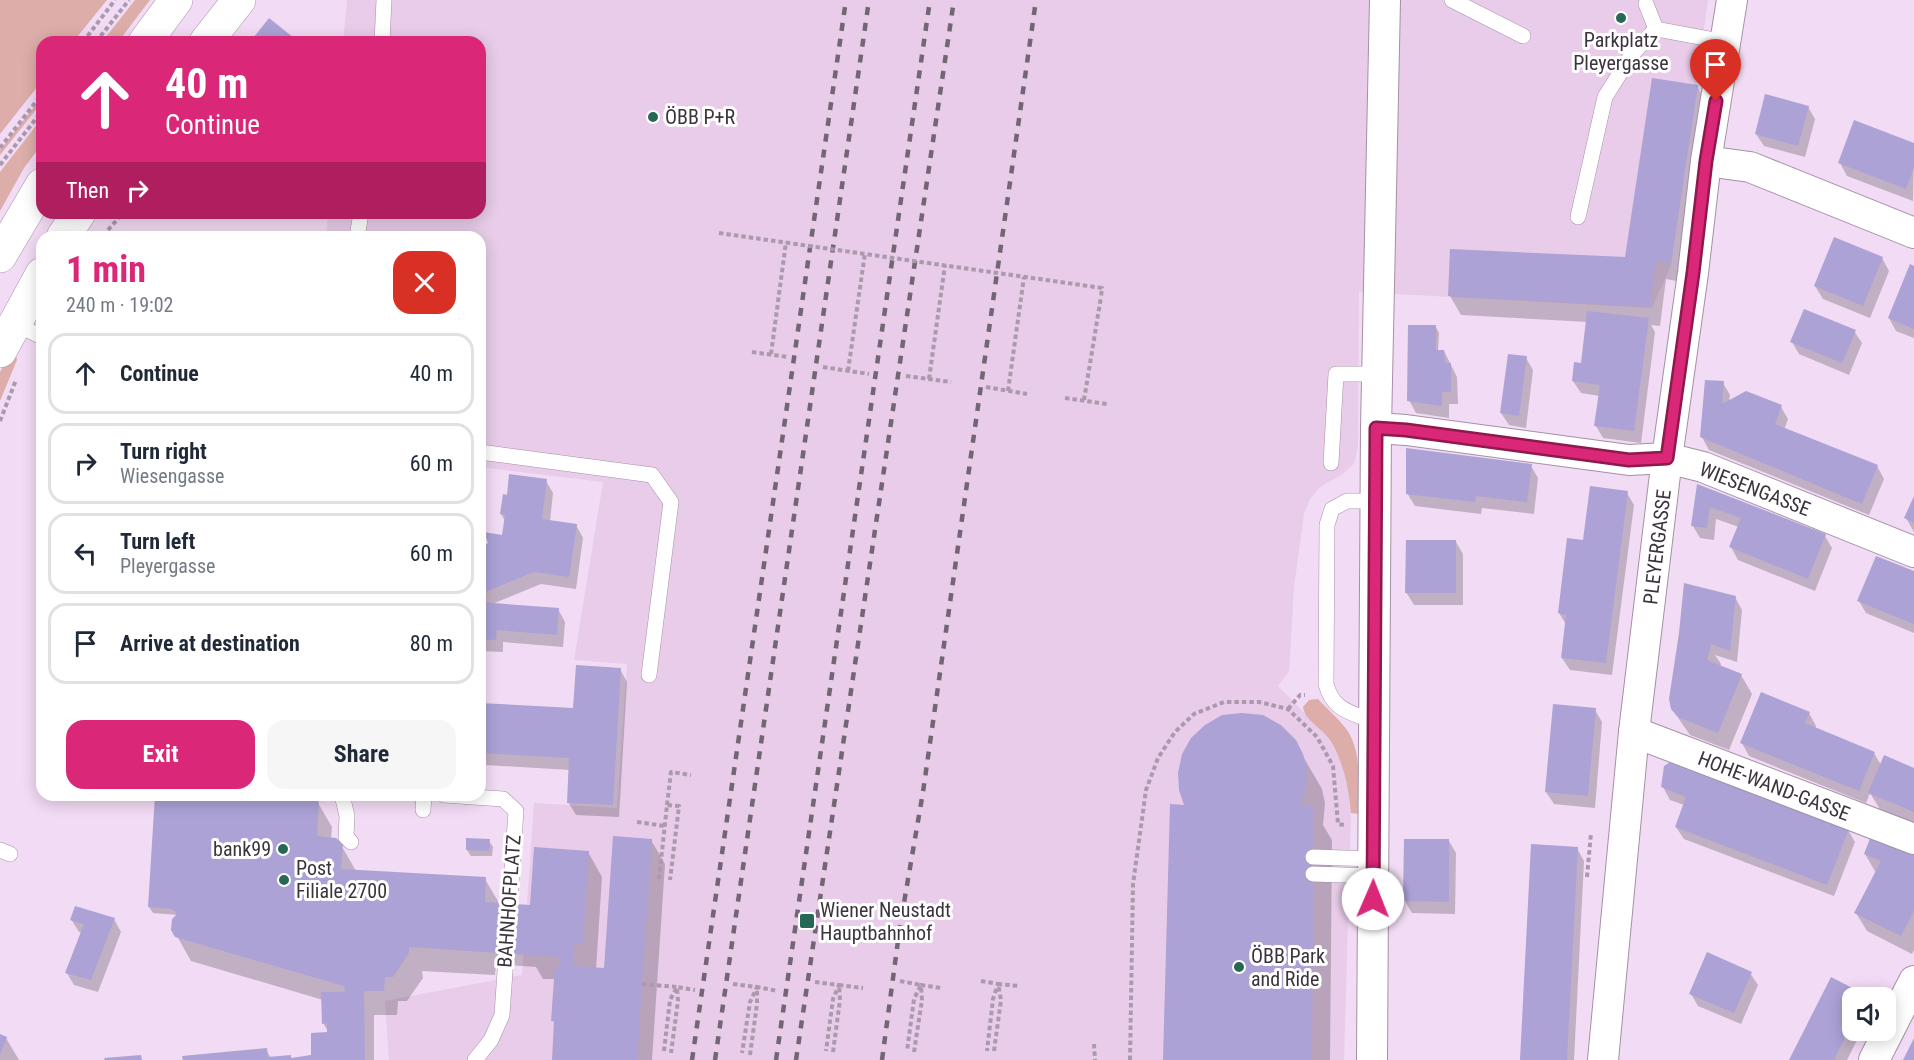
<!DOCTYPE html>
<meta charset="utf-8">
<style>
:root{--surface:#fff;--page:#f6f6f7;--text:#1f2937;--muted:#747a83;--line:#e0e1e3;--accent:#db2777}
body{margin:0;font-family:"Roboto Condensed",sans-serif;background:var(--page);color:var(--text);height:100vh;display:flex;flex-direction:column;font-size:22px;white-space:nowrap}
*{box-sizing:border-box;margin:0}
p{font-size:20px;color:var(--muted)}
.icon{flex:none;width:33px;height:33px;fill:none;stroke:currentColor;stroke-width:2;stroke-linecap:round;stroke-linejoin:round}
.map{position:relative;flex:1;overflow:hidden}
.panel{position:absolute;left:36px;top:231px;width:450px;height:570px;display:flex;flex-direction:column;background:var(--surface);border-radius:18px;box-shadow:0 3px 15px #0003}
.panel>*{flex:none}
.hud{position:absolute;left:36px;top:36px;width:450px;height:183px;border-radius:18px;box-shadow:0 3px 15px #0003;background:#db2777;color:#fff;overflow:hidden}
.fabs{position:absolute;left:1842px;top:987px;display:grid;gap:12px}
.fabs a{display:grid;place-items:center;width:54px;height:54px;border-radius:12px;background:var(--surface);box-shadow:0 3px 15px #0003;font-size:30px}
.pin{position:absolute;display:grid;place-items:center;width:51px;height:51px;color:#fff;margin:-62px -26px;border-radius:50% 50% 50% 0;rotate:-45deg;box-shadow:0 0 6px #0007}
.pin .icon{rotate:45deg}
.me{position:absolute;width:66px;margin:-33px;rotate:1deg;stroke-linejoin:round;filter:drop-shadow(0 0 4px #0008)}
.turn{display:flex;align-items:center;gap:21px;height:126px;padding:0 30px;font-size:27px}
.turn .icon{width:78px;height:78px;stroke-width:2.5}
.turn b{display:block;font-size:42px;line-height:51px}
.then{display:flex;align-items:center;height:57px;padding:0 30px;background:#0003;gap:12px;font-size:22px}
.round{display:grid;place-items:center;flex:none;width:63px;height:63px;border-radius:18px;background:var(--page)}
.headline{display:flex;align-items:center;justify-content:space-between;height:102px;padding:0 30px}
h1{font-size:36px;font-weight:700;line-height:45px;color:var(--accent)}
.cta{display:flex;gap:12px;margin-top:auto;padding:12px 30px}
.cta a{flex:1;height:69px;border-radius:18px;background:var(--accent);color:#fff;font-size:24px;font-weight:700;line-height:69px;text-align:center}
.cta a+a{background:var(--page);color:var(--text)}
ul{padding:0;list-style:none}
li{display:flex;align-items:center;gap:18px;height:81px;margin:0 12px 9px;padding:0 18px;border:3px solid var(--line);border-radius:18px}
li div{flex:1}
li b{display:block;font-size:22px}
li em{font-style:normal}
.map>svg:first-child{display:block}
.built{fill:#e8cce9}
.green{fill:#ddaea9}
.shadow{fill:#0003}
.building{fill:#aca2d6}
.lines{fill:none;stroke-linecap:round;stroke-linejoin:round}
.service-casing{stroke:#a590a7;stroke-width:16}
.minor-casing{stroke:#a590a7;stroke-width:32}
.tertiary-casing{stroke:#a590a7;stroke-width:34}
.path{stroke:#ab9aad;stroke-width:4;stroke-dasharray:4.5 3;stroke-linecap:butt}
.service{stroke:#fff;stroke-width:15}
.minor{stroke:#fff;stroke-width:30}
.tertiary{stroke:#fff;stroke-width:33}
.rail{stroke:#736674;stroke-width:4.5;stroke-dasharray:8 8;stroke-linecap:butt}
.path-bridge{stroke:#ab9aad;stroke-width:4;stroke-dasharray:4.5 3;stroke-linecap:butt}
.route-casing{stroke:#8e194d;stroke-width:15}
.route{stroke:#db2777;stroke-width:10}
.poi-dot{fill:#276755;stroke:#fff;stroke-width:2}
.labels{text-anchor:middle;stroke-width:6;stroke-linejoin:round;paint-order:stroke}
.poi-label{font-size:20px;fill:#3c343d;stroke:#fff;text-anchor:start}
.street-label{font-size:20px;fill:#3c343d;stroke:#fff}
</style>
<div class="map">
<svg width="1914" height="1060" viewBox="0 0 1914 1060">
<rect width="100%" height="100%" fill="#f2dbf4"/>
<!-- built -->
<path class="built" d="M 347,0 L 1708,0 L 1671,265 L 1652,308 L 1359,292 L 1358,447 L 1354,464 L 1341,475 L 1320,487 L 1310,499 L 1304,514 L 1294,587 L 1289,671 L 1278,686 L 1328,737 L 1342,764 L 1348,791 L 1351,813 L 1344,1060 L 389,1060 L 385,1001 L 522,975 L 534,803 L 617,808 L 627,664 L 574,660 L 603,482 L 480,467 L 480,237 L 326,237 L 328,213 L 480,213 L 480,42 L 343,42 Z"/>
<!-- green -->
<g class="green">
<path d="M 0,0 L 107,0 L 73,42 L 42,42 L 42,81 L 0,134 Z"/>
<path d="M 135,0 L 150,0 L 118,42 L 102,42 Z"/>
<path d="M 42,97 L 42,102 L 0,155 L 0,150 Z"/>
<path d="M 42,118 L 42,144 L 24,168 L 0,211 L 0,172 Z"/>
<path d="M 14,346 L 17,360 L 0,401 L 0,372 Z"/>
<path d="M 1318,699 C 1327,709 1339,719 1347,730 C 1363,754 1358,787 1358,814 L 1351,813 C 1348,786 1344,763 1330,740 C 1322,728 1305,721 1303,707 L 1309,700 Z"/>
</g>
<!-- shadow -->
<g class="shadow">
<path d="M 1697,86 L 1707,105 L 1681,282 L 1666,279 L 1660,326 L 1651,325 L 1655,332 L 1641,443 L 1603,438 L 1596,426 L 1600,396 L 1581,393 L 1573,381 L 1582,365 L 1588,322 L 1461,315 L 1450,296 L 1627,258 Z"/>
<path d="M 1808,107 L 1815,119 L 1805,157 L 1764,146 L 1756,134 Z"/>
<path d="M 1914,144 L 1913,201 L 1847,176 L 1840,163 Z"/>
<path d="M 1882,258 L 1889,271 L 1870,318 L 1823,299 L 1815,286 Z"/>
<path d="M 1914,267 L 1914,338 L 1896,331 L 1889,318 Z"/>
<path d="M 1436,327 L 1439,333 L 1438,351 L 1444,351 L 1457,377 L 1458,404 L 1449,404 L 1449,418 L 1416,413 L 1409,400 Z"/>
<path d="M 1854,331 L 1862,343 L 1849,375 L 1799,354 L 1792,342 Z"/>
<path d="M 1526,358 L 1533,370 L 1526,428 L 1509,425 L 1501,413 Z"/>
<path d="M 1723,383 L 1730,395 L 1729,402 L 1781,407 L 1788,419 L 1784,430 L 1877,466 L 1884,479 L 1869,515 L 1709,450 L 1702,437 Z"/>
<path d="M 1531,466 L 1538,478 L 1534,514 L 1482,508 L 1481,514 L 1415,506 L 1407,493 Z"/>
<path d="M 546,481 L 553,493 L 550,522 L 576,525 L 583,538 L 576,589 L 541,584 L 492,604 L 558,609 L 565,622 L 563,647 L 503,642 L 503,652 L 480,651 L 480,548 L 503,536 L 505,521 L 501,514 L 508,496 Z"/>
<path d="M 1698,486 L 1825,536 L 1832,548 L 1815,591 L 1738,560 L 1731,547 L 1739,527 L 1716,519 L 1714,540 L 1700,538 L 1693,526 Z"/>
<path d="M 1627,493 L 1634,505 L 1612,675 L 1570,670 L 1562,658 L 1567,626 L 1559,613 L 1585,542 Z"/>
<path d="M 1914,500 L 1914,532 L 1906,518 Z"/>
<path d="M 1456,542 L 1463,554 L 1463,605 L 1414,605 L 1406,592 Z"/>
<path d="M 1914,573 L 1914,633 L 1866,613 L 1859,601 Z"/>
<path d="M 1735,597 L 1742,610 L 1737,662 L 1715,655 L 1721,664 L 1720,667 L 1741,675 L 1752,694 L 1729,750 L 1690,735 L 1672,709 Z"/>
<path d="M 620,669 L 627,682 L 619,817 L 576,815 L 568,802 L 570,770 L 485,765 L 485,777 L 480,776 L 480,701 L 482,705 L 575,710 Z"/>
<path d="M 1595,710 L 1602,722 L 1595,808 L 1554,804 L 1546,792 Z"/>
<path d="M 1809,713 L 1816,726 L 1815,729 L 1874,753 L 1881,765 L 1914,769 L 1914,825 L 1881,811 L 1870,793 L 1866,803 L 1749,756 L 1742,743 Z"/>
<path d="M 1294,741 L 1322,789 L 1325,803 L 1323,825 L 1332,840 L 1330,1060 L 1164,1060 L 1186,806 Z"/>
<path d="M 1663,787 L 1848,830 L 1855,842 L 1834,896 L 1684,839 L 1676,827 L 1684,805 L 1670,800 Z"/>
<path d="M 156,795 L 307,795 L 307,798 L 318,803 L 332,827 L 331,839 L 341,845 L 356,871 L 485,879 L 499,903 L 532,907 L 588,852 L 602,877 L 596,969 L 606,970 L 651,840 L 665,864 L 652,1060 L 553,1060 L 556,1025 L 553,1021 L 556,979 L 543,979 L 536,967 L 496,964 L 495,975 L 422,971 L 423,978 L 407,1001 L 398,1001 L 397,1015 L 374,1015 L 374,1060 L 184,1060 L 266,1050 L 271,1058 L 292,1059 L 313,1056 L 329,1033 L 323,1023 L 323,1000 L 191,961 L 173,929 L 178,915 L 153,913 L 149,907 Z"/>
<path d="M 489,841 L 493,847 L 492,856 L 471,856 L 467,850 Z"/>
<path d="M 1449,841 L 1456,853 L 1455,914 L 1412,913 L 1405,901 Z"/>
<path d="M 1577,848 L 1584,861 L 1574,1060 L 1521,1060 Z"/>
<path d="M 1914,852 L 1914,950 L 1912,954 L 1867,931 L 1856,913 L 1876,873 L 1865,854 Z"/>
<path d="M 71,919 L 114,919 L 121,932 L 98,992 L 74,985 L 67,973 L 82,933 L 79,932 Z"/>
<path d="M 1750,973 L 1758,985 L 1741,1024 L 1698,1006 L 1691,994 Z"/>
<path d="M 1832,979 L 1866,998 L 1852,998 L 1852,1030 L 1862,1030 L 1847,1060 L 1791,1060 Z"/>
<path d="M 0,1035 L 6,1038 L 19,1060 L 0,1060 Z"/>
</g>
<!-- building -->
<g class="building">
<path d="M 269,18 L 294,38 L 290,42 L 250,42 Z"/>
<path d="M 1652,78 L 1698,85 L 1671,263 L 1656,261 L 1650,307 L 1448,296 L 1450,249 L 1625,257 Z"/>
<path d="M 1765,94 L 1809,106 L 1798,146 L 1755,134 Z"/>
<path d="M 1854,120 L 1914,143 L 1914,168 L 1906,189 L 1838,163 Z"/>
<path d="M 1834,237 L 1883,257 L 1863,306 L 1814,286 Z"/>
<path d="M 1910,264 L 1914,266 L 1914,329 L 1888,318 Z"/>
<path d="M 1804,309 L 1856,330 L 1842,363 L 1790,342 Z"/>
<path d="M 1587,311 L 1649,318 L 1634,431 L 1594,426 L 1600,385 L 1572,381 L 1574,362 L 1581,363 Z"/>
<path d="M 1408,325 L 1436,325 L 1436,350 L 1444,350 L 1445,363 L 1451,363 L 1451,392 L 1442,392 L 1442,406 L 1407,401 Z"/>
<path d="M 1508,354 L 1527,356 L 1519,416 L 1500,413 Z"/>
<path d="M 1705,380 L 1724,381 L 1722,404 L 1746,391 L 1782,405 L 1775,424 L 1878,465 L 1862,504 L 1700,437 Z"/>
<path d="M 1406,448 L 1532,464 L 1527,502 L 1476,496 L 1475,502 L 1406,494 Z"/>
<path d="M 509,474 L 547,479 L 542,519 L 577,524 L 569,577 L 534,572 L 480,594 L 480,546 L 488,543 L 484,532 L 502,535 L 505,515 L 500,514 L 503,494 L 507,495 Z"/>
<path d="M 1697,484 L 1826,534 L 1808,579 L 1729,547 L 1741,518 L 1710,507 L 1707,528 L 1691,526 Z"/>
<path d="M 1590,486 L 1628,491 L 1606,663 L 1561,658 L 1566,615 L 1558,613 L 1567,538 L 1583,540 Z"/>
<path d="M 1914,496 L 1914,523 L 1904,518 Z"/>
<path d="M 1406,540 L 1456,540 L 1456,593 L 1405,593 Z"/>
<path d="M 1876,556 L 1914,571 L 1914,624 L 1857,601 Z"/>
<path d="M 1684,583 L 1736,596 L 1730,651 L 1711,644 L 1707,660 L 1742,674 L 1718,733 L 1678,717 L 1671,709 L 1669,699 L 1679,633 Z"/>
<path d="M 480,602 L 559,608 L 557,635 L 497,630 L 496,640 L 480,639 Z"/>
<path d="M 576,665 L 621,668 L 613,805 L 567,803 L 569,758 L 480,753 L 480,703 L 573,708 Z"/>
<path d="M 1761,692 L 1810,712 L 1805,723 L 1875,752 L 1859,791 L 1740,743 Z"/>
<path d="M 1553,704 L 1596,708 L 1588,796 L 1545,792 Z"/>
<path d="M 1242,713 L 1263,715 L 1281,725 L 1296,740 L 1303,754 L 1307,769 L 1306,788 L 1301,806 L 1314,806 L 1312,1060 L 1163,1060 L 1170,804 L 1184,805 L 1179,790 L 1178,773 L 1182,754 L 1191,738 L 1205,725 L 1222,715 Z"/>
<path d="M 1884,755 L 1914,768 L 1914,812 L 1868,793 Z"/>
<path d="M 1670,762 L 1849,829 L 1827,885 L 1675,827 L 1686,797 L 1661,787 L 1664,766 Z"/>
<path d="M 155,795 L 292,795 L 314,797 L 319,802 L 317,836 L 336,838 L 343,844 L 341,869 L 486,877 L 485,902 L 530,905 L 534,847 L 589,851 L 583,943 L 574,943 L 573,966 L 604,968 L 613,836 L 652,839 L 637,1060 L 552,1060 L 554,1021 L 551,1021 L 555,965 L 559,966 L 560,957 L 409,947 L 409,953 L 393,977 L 385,977 L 384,991 L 364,991 L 365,1060 L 183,1060 L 182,1056 L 267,1048 L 268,1057 L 291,1055 L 291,1058 L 311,1055 L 311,1033 L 327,1032 L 327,1023 L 322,1024 L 321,992 L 345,992 L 344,986 L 175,937 L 171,930 L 172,919 L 177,914 L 172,909 L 148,907 Z"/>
<path d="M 1872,833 L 1914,850 L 1914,911 L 1901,936 L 1854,913 L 1881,861 L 1864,854 Z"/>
<path d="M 466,838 L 490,839 L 489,851 L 466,850 Z"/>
<path d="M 1404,839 L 1449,839 L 1449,902 L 1403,901 Z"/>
<path d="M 1531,844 L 1578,847 L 1567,1060 L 1520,1060 Z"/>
<path d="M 75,906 L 115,918 L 91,980 L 65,973 L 84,924 L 70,920 Z"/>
<path d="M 1707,952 L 1752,972 L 1734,1013 L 1689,994 Z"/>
<path d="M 1831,977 L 1866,995 L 1865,998 L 1852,998 L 1852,1023 L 1834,1060 L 1789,1060 Z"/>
<path d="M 0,1034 L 7,1037 L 0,1055 Z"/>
<path d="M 1914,1038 L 1914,1060 L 1903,1060 Z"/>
<path d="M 141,1055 L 142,1060 L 105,1060 L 104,1058 Z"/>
</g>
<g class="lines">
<!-- service casing -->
<g class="service-casing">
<g id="service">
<path d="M 1452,0 L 1523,36"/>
<path d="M 1646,4 L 1656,29 L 1726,42"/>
<path d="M 382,42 L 384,0"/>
<path d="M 1578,217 L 1605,97 L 1632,54 L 1656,29"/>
<path d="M 357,237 L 361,213"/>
<path d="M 17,319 L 24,328 L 42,337"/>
<path d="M 480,452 L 652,475 L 671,502 L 649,675"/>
<path d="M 1331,463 L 1336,374 L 1377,374"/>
<path d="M 1374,722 C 1351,712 1333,711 1326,684 L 1327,525 L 1332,509 L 1347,501 L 1375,501"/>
<path d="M 342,795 L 347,816 L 346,837 L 351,842"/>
<path d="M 444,795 L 503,799 L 516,811 L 502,1015 L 491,1040 L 475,1060"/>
<path d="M 423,810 L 424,795"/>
<path d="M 0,850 L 10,854"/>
<path d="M 1313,857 L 1374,859"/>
<path d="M 1313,874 L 1373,876"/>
</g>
</g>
<!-- minor casing -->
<g class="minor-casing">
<g id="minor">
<path d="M 1706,161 L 1750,167 L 1914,233"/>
<path d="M 1376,428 L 1406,430 L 1629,460 L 1667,458 L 1703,467 L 1914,552"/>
<path d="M 1634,732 L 1914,839"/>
<path d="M 1372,1060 L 1376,428 L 1385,0"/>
<path d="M 1603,1060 L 1634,732 L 1667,458 L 1693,273 L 1706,161 L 1732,0"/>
<path d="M 1874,1060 L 1914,981"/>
</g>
</g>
<!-- tertiary casing -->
<g class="tertiary-casing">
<g id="tertiary">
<path d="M 145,42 L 176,0"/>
<path d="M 206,42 L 239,0"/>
<path d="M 63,237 L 79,213"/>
<path d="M 0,256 L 42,185"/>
<path d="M 0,351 L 42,274"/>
</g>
</g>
<!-- path -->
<g class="path">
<path d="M 83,42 L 115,0"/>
<path d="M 96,42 L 129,0"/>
<path d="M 0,148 L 42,94"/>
<path d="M 0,165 L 42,111"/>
<path d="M 108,230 L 123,213"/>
<path d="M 752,352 L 788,357"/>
<path d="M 771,354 L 786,242"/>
<path d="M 823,367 L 869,374"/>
<path d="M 848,371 L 865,253"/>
<path d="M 906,376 L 951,382"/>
<path d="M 929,379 L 945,265"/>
<path d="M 986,387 L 1027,394"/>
<path d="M 1008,391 L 1024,277"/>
<path d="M 1065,398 L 1107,404"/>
<path d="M 1084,400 L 1101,297"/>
<path d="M 0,421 L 16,380"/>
<path d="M 1288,709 L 1300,695 L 1305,695"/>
<path d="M 667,805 L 671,772 L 691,775"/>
<path d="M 637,822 L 665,826"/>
<path d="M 1587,877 L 1591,833"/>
<path d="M 659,879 L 667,805 L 679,806 L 670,880"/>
<path d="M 900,981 L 921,985 L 914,999 L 907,1051"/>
<path d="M 981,981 L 998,984 L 993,999 L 987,1051"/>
<path d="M 815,982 L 839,985 L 833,999 L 826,1051"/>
<path d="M 642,984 L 677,987 L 678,1001 L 671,1053"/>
<path d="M 733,984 L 757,987 L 750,1002 L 742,1053"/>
<path d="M 1094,1044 L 1095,1060"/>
<path d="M 664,1051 L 670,1000 L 677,987 L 695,990"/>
<path d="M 994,1051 L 1001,1000 L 998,984 L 1019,986"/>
<path d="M 833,1052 L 840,1000 L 839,985 L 863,988"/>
<path d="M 914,1052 L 922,1000 L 921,985 L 941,988"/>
<path d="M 750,1055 L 757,1004 L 757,987 L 778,991"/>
<path d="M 1130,1060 L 1133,884 L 1146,790 L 1158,758 L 1175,732 L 1194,714 L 1224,702 L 1259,702 L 1288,709 L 1317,737 L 1333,766 L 1338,824 L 1344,825"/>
</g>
<!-- service -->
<use href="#service" class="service"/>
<!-- minor -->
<use href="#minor" class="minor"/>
<!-- tertiary -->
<use href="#tertiary" class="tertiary"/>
<!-- rail -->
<g class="rail">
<path d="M 692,1060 L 846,0"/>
<path d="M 715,1060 L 869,0"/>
<path d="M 776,1060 L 930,0"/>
<path d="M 796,1060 L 954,0"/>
<path d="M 882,1060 L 900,926 L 923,792 L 1036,0"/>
</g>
<!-- path-bridge -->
<path class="path-bridge" d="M 719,233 L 1102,288 L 1101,297"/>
</g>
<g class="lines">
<!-- route casing -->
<g class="route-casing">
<path id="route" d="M 1373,899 L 1376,428 L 1406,430 L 1629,460 L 1667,458 L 1693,273 L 1706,161 L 1716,101"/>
</g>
<!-- route -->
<use href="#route" class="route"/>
</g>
<!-- markers -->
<g class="poi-dot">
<circle cx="1621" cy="18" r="6"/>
<circle cx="653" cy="117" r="6"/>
<circle cx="283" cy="849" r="6"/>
<circle cx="284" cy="880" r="6"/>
<rect x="799" y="913" width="16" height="16" rx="3"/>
<circle cx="1239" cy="967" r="6"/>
</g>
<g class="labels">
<!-- poi labels -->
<g class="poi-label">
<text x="1621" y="47" text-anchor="middle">Parkplatz<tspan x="1621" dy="23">Pleyergasse</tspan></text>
<text x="665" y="124">ÖBB P+R</text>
<text x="271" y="856" text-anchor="end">bank99</text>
<text x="296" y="875">Post<tspan x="296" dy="23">Filiale 2700</tspan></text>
<text x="820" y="917">Wiener Neustadt<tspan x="820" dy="23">Hauptbahnhof</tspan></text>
<text x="1251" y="963">ÖBB Park<tspan x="1251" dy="23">and Ride</tspan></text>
</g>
<!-- street labels -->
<g class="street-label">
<text transform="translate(1755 489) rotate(21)" y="7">WIESENGASSE</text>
<text transform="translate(1657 547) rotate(-83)" y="7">PLEYERGASSE</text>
<text transform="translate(1774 786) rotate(21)" y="7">HOHE-WAND-GASSE</text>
<text transform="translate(509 901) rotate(-86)" y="7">BAHNHOFPLATZ</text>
</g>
</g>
</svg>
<div class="fabs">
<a><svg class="icon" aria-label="sound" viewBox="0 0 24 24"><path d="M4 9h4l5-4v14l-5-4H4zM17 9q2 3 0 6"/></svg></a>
</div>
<div class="pin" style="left:1716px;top:101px;background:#d93025"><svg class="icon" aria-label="arrive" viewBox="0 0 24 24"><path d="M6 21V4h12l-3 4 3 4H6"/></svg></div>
<svg class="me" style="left:1373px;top:899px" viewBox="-20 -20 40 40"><circle r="19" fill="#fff"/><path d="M0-13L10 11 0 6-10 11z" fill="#db2777"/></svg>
<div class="hud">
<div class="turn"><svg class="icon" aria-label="ahead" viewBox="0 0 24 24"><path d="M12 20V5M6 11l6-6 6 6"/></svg><div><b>40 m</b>Continue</div></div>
<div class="then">Then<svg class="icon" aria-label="right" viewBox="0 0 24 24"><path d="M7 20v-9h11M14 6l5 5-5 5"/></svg></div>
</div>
<section class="panel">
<div class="headline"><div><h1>1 min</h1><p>240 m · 19:02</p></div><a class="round" style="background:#d93025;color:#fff"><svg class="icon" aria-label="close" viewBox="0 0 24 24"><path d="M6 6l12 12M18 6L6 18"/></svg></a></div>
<ul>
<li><svg class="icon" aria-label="ahead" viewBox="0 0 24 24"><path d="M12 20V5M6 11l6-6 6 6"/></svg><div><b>Continue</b></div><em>40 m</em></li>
<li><svg class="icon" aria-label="right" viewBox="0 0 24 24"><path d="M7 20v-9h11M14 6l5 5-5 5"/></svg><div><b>Turn right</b><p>Wiesengasse</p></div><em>60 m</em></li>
<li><svg class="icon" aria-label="left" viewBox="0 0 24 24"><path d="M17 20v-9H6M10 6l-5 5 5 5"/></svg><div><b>Turn left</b><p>Pleyergasse</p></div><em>60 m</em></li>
<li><svg class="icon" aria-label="arrive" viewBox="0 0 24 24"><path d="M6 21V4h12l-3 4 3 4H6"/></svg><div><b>Arrive at destination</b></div><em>80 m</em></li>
</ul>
<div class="cta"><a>Exit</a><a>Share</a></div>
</section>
</div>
